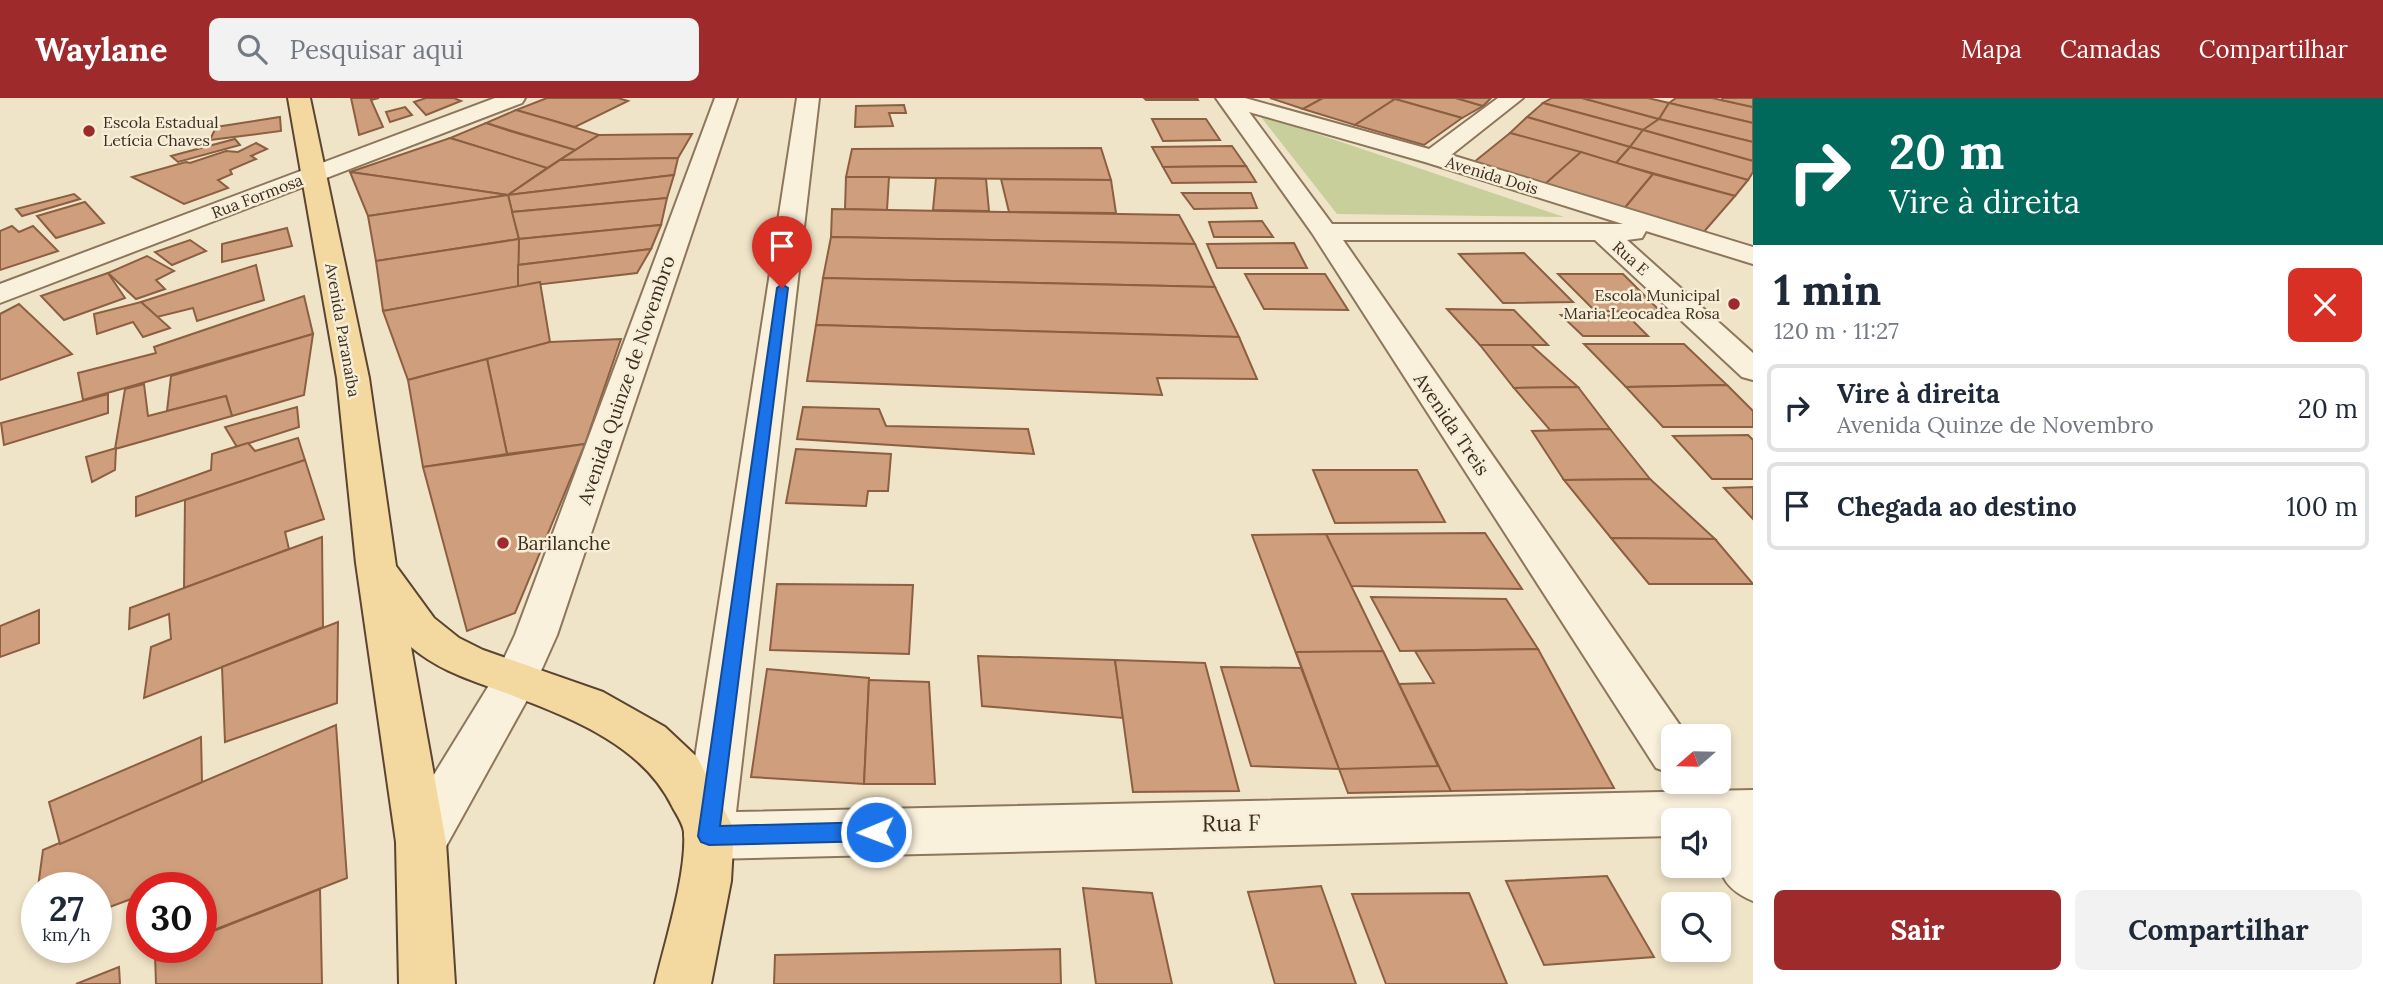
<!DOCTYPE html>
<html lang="pt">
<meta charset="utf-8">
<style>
:root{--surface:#fff;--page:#f2f2f3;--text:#1f2937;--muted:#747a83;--line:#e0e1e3;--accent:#9e2a2b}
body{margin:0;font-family:Lora,serif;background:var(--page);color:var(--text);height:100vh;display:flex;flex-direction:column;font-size:26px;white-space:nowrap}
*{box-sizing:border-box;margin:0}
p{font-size:23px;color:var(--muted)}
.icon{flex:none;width:38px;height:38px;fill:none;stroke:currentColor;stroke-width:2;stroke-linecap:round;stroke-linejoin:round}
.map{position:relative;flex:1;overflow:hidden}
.panel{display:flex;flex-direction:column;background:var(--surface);width:630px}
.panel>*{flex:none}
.guide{background:#00695c;color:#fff;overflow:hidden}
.needle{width:46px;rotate:250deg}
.buttons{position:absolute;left:1661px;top:626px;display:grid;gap:14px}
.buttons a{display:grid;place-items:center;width:70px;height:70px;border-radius:10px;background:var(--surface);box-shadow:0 4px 10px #0003;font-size:35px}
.speed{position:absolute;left:21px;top:774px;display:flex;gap:14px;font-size:35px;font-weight:700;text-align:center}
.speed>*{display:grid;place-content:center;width:91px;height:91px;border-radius:50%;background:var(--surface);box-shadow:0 4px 10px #0003;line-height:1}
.speed small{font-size:18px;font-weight:400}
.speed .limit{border:10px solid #d22;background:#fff;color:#111}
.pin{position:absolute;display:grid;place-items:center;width:60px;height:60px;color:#fff;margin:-72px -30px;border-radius:50% 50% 50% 0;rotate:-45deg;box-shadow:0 0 7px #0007}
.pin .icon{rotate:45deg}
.me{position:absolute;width:77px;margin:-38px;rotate:269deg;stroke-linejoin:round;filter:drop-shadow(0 0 5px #0008)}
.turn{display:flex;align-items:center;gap:24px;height:147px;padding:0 21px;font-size:32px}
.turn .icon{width:91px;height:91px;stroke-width:2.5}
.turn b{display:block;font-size:49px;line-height:60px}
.round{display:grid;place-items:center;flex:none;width:74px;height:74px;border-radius:10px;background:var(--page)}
.headline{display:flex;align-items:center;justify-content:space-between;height:119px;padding:0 21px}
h1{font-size:42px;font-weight:700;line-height:52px}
.button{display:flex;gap:14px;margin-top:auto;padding:14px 21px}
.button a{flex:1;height:80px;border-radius:10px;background:var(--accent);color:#fff;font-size:28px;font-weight:700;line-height:80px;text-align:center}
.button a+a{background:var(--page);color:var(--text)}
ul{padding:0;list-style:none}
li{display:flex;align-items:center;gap:21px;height:88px;margin:0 14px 10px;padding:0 7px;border:4px solid var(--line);border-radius:10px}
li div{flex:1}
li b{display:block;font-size:26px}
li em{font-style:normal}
header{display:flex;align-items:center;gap:42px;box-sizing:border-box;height:98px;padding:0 35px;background:var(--accent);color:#fff}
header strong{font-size:33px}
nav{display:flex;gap:38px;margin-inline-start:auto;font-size:24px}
.search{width:490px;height:63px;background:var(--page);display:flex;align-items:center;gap:18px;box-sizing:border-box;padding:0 24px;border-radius:10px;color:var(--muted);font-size:26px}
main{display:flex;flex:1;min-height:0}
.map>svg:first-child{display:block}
.green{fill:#c9cf9b}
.building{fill:#cf9f7d;stroke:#8d5f41;stroke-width:2}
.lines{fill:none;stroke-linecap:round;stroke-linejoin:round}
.minor-casing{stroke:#8d765c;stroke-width:4}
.major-casing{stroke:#5b4430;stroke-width:4}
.minor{fill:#faf1dc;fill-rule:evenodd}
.major{fill:#f3d9a0;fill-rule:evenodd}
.route{fill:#1a73e8;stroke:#114b97;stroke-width:2}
.poi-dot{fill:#9e2a2b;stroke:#f7eed8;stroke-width:2.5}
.labels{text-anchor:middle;stroke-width:5;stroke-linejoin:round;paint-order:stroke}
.far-poi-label{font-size:16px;fill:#3d2e20;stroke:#f7eed8;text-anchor:start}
.far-street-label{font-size:16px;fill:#3d2e20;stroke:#f7eed8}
.street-label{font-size:19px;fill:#3d2e20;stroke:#f7eed8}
.poi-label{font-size:19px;fill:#3d2e20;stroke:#f7eed8;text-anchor:start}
.near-street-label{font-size:23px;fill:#3d2e20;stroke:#f7eed8}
</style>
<header>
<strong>Waylane</strong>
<div class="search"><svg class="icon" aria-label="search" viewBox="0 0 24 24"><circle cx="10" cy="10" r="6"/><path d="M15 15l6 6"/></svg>Pesquisar aqui</div>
<nav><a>Mapa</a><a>Camadas</a><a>Compartilhar</a></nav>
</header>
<main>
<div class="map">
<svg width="1753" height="886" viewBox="0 0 1753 886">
<rect width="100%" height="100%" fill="#f0e4c8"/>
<!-- green -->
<path class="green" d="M 1261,19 L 1279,23 L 1564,119 L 1337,116 Z"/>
<!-- building -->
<g class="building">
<path d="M 351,0 L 379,0 L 371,2 L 383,29 L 359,37 Z"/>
<path d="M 426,0 L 454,0 L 461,3 L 426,17 L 414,4 Z"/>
<path d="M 547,0 L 618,0 L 628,3 L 575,29 L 516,12 Z"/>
<path d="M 1144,0 L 1197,0 L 1198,2 L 1146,2 Z"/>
<path d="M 1270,0 L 1323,0 L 1303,11 Z"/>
<path d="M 1323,0 L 1391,0 L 1395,1 L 1355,27 L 1303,11 Z"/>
<path d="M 1391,0 L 1456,0 L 1483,8 L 1462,20 Z"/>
<path d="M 1456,0 L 1491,0 L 1483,8 Z"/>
<path d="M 1552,0 L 1582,0 L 1659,21 L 1643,32 L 1543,5 Z"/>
<path d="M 1582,0 L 1648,0 L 1669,5 L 1659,21 Z"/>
<path d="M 1676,0 L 1712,0 L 1753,9 L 1753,25 L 1669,5 Z"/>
<path d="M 1723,0 L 1753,0 L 1753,9 L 1721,2 Z"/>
<path d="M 1395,1 L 1462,20 L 1424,47 L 1355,27 Z"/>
<path d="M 1543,5 L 1643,32 L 1630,49 L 1527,19 Z"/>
<path d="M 1669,5 L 1753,25 L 1753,44 L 1659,21 Z"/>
<path d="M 904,7 L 906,15 L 889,15 L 893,28 L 855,29 L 856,8 Z"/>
<path d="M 405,9 L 412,17 L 390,24 L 386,14 Z"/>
<path d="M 516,12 L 554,23 L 599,37 L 575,52 L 486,25 Z"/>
<path d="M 280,19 L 281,33 L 210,42 L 216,29 Z"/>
<path d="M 1527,19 L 1630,49 L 1616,65 L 1510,35 Z"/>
<path d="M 1152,21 L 1206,21 L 1220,42 L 1163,43 Z"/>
<path d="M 1659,21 L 1753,44 L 1753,63 L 1643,32 Z"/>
<path d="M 486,25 L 510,33 L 575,52 L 547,70 L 450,40 Z"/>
<path d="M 1643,32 L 1753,63 L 1753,74 L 1748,82 L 1630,49 Z"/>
<path d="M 1510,35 L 1581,54 L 1544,87 L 1474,64 Z"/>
<path d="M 692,36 L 678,60 L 560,62 L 599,37 Z"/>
<path d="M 450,40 L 547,70 L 508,97 L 350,74 Z"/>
<path d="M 235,41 L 240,47 L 178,64 L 171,58 Z"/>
<path d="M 256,45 L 267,51 L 251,58 L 256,61 L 230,72 L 232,76 L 218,82 L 228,90 L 184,106 L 132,79 L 186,64 L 190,65 L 226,53 L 238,54 Z"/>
<path d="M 1232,48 L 1246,68 L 1163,69 L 1152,49 Z"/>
<path d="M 1630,49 L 1748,82 L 1735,98 L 1616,65 Z"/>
<path d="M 1101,50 L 1111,82 L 846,79 L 852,51 Z"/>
<path d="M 1581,54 L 1653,76 L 1623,112 L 1544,87 Z"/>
<path d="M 678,60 L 674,77 L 508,97 L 560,62 Z"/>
<path d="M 1246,68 L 1256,84 L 1172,85 L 1163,69 Z"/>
<path d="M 350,74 L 413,83 L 508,97 L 368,118 Z"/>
<path d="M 1653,76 L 1735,98 L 1702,136 L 1623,112 Z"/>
<path d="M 674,77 L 667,100 L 512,114 L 508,97 Z"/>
<path d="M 846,79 L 889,79 L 887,112 L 845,111 Z"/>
<path d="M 936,80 L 986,81 L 989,113 L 933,112 Z"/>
<path d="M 1001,81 L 1111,82 L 1116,115 L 1009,114 Z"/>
<path d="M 1182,95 L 1251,95 L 1257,110 L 1194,111 Z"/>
<path d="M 74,96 L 80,101 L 22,118 L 16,111 Z"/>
<path d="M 508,97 L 519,141 L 376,163 L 368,118 Z"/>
<path d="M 667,100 L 661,127 L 530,140 L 519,141 L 512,114 Z"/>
<path d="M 85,104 L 104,125 L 56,140 L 37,118 Z"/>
<path d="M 832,111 L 1179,117 L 1195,146 L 831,139 Z"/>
<path d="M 1262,123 L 1273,139 L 1214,139 L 1209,124 Z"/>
<path d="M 661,127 L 651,151 L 518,167 L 519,141 Z"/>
<path d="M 12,128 L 19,134 L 33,128 L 58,153 L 0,172 L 0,133 Z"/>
<path d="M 287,130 L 292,148 L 222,164 L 222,146 Z"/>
<path d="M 831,139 L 1195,146 L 1215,189 L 823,180 Z"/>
<path d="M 519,141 L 518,189 L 383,213 L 376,163 Z"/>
<path d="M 190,142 L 206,153 L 172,167 L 155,154 Z"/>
<path d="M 1294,145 L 1307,170 L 1217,170 L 1207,146 Z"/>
<path d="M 651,151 L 637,175 L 518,189 L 518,167 Z"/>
<path d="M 1524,155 L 1573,204 L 1503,205 L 1459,156 Z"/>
<path d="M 147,158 L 174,173 L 156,182 L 165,191 L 136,201 L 108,175 Z"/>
<path d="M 256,167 L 264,202 L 197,223 L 193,210 L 157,219 L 141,204 Z"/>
<path d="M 108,175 L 125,200 L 64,222 L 41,198 Z"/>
<path d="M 1245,176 L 1325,176 L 1348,212 L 1264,211 Z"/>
<path d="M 1558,176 L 1623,176 L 1661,214 L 1595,213 Z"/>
<path d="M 823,180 L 1215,189 L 1239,239 L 816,227 Z"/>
<path d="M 540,184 L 550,244 L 408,282 L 383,213 Z"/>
<path d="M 304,198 L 313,236 L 83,302 L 78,275 L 156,255 L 154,249 Z"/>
<path d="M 141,204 L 170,230 L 143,239 L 133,224 L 97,236 L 94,216 Z"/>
<path d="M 19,206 L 72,256 L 0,282 L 0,216 Z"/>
<path d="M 1447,211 L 1514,212 L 1548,247 L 1480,247 Z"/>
<path d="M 1561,217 L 1628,218 L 1648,238 L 1583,238 Z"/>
<path d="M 816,227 L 1239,239 L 1257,281 L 1157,280 L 1162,297 L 807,283 Z"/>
<path d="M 313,236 L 304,297 L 232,318 L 226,298 L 167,313 L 171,278 Z"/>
<path d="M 621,241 L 585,346 L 507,356 L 487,261 L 550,244 Z"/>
<path d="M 1584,246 L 1684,246 L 1727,287 L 1626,289 Z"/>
<path d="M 1480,247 L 1531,247 L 1578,289 L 1514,290 Z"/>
<path d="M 487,261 L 507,356 L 423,369 L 408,282 Z"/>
<path d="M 144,286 L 148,318 L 226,298 L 232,318 L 115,351 L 125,291 Z"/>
<path d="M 1727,287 L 1753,313 L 1753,329 L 1663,329 L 1626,289 Z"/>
<path d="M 1578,289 L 1610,331 L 1550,332 L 1514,290 Z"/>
<path d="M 108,296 L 108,315 L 4,347 L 1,325 Z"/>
<path d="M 297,309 L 299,329 L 237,349 L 225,329 Z"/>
<path d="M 803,309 L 879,311 L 886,328 L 1028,331 L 1034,356 L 797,341 Z"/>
<path d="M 1610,331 L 1650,381 L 1564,382 L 1532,333 Z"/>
<path d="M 1748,337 L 1753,342 L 1753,381 L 1712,381 L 1673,338 Z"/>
<path d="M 298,340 L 305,362 L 136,418 L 136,399 L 211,372 L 212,356 L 248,345 L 255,353 Z"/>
<path d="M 585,346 L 515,515 L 467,533 L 423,369 Z"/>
<path d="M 116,350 L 115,372 L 92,384 L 86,359 Z"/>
<path d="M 796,351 L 891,356 L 888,393 L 868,393 L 866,408 L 786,405 Z"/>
<path d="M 305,362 L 324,421 L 285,434 L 289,451 L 184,490 L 185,402 Z"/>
<path d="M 1313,372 L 1417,372 L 1445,424 L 1335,425 Z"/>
<path d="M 1650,381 L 1715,441 L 1611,440 L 1564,382 Z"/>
<path d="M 1753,389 L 1753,421 L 1724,390 Z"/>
<path d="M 1485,435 L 1522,491 L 1350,488 L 1326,436 Z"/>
<path d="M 1326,436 L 1451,693 L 1348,695 L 1252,437 Z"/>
<path d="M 322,439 L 323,529 L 144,600 L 151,549 L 171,541 L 169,516 L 129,531 L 130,510 Z"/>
<path d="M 1611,440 L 1715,441 L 1753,486 L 1649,486 Z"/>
<path d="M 777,486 L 913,487 L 909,556 L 770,552 Z"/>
<path d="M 1371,499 L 1506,501 L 1538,551 L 1400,553 Z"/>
<path d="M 39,512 L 39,545 L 0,559 L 0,528 Z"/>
<path d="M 338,524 L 337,605 L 225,644 L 222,569 Z"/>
<path d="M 1538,551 L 1614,690 L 1451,693 L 1399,586 L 1434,585 L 1415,553 Z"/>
<path d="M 1383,553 L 1438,668 L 1339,671 L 1296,554 Z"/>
<path d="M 978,558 L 1115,562 L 1123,620 L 982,608 Z"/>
<path d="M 1115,562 L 1205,565 L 1239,693 L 1133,694 Z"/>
<path d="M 1221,569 L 1301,570 L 1339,671 L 1251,668 Z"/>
<path d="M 767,571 L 869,580 L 864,686 L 751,679 Z"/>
<path d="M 869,582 L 929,584 L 935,686 L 864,686 Z"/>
<path d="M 336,627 L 347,780 L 201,837 L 201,789 L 184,789 L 183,781 L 162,789 L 142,789 L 142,797 L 96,814 L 96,789 L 38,789 L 43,752 Z"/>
<path d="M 201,639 L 202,684 L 60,746 L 49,704 Z"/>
<path d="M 1607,778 L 1654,859 L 1544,867 L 1506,783 Z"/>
<path d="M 1321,788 L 1356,886 L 1275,886 L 1248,794 Z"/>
<path d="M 1083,790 L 1152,795 L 1172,886 L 1096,886 Z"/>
<path d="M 320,791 L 322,886 L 156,886 L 155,856 L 173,849 L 201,849 L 201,838 Z"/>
<path d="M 37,795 L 37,836 L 30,838 Z"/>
<path d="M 1469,795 L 1507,886 L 1386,886 L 1352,796 Z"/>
<path d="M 1060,851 L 1061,886 L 774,886 L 775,857 Z"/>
<path d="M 119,869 L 120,886 L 76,886 Z"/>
</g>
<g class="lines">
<!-- minor casing -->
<g class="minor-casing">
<g id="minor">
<path d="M 495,0 L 525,0 L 522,5 L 0,205 L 0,186 Z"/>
<path d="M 715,0 L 737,0 L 557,537 L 532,593 L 439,761 L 421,768 L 403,761 L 396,744 L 403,727 L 499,571 L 515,537 Z"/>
<path d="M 797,0 L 819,0 L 736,714 L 1753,692 L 1753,803 C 1712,786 1718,760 1718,723 L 1673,723 L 1673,738 L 709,761 L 691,755 L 684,738 L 684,731 Z"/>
<path d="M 1216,0 L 1245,0 L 1429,51 L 1498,0 L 1523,0 L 1451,57 L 1753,149 L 1753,166 L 1646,133 L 1642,140 L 1627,142 L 1753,255 L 1753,282 L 1742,279 L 1595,142 L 1343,142 L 1688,639 L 1673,639 L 1673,676 L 1656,670 L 1312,135 ZM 1249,14 L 1425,64 L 1623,126 L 1332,126 Z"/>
</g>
</g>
<!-- major casing -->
<g class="major-casing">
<path id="major" d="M 288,0 L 310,0 L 369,280 L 396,468 L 434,520 L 459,540 L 483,552 L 603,594 L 665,629 L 697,659 L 734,731 L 731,783 L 711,886 L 655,886 C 665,844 687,775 684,734 C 683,726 677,717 673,710 C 644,649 576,622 516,599 C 479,584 443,576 411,549 L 446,744 L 455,886 L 399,886 L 396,744 L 356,465 L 337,280 Z"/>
</g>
<!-- minor -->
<use href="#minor" class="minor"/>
<!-- major -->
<use href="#major" class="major"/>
</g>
<!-- route -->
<path class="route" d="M 782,186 L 788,190 L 720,728 L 876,724 L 883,727 L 886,734 L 883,740 L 876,743 L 709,747 L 701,744 L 698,738 L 777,190 Z"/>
<!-- markers -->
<g class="poi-dot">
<circle cx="89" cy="33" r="7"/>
<circle cx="1734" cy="206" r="7"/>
<circle cx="503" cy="445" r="7"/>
</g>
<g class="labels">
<!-- far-poi labels -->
<g class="far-poi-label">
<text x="103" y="30">Escola Estadual<tspan x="103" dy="18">Letícia Chaves</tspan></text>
<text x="1720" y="203" text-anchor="end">Escola Municipal<tspan x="1720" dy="18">Maria Leocadea Rosa</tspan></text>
</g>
<!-- far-street labels -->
<g class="far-street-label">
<text transform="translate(1492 77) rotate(17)" y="6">Avenida Dois</text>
<text transform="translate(257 98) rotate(-21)" y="6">Rua Formosa</text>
<text transform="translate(1631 160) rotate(42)" y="6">Rua E</text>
<text transform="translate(343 232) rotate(80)" y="6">Avenida Paranaíba</text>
</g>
<!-- street labels -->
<g class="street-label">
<text transform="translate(626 282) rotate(-71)" y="7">Avenida Quinze de Novembro</text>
<text transform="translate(1452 326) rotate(56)" y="7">Avenida Treis</text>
</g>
<!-- poi labels -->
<g class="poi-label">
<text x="517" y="452">Barilanche</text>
</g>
<!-- near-street labels -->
<g class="near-street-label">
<text transform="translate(1231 725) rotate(-1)" y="8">Rua F</text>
</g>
</g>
</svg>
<div class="buttons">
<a><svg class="needle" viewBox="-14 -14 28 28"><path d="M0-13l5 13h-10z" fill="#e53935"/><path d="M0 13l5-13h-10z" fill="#747a83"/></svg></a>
<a><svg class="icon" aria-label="sound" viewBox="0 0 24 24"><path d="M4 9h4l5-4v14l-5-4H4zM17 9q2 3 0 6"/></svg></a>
<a><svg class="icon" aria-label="search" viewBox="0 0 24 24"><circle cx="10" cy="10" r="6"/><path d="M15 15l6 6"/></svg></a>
</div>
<div class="speed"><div>27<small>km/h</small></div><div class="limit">30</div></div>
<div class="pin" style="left:782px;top:190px;background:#d93025"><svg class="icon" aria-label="arrive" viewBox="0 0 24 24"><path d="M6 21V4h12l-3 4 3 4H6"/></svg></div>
<svg class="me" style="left:876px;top:734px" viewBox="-20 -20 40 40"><circle r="17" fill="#1a73e8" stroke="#fff" stroke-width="3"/><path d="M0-11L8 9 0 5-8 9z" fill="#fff"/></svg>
</div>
<section class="panel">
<div class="guide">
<div class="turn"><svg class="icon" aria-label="right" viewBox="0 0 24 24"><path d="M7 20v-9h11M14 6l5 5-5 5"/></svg><div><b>20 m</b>Vire à direita</div></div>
</div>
<div class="headline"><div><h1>1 min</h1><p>120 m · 11:27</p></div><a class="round" style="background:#d93025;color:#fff"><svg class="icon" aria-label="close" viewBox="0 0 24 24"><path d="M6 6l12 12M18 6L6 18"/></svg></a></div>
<ul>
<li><svg class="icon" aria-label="right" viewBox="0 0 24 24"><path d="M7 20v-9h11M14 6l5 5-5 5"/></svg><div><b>Vire à direita</b><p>Avenida Quinze de Novembro</p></div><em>20 m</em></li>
<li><svg class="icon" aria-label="arrive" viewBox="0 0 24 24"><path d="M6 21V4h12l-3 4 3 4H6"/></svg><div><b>Chegada ao destino</b></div><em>100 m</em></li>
</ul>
<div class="button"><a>Sair</a><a>Compartilhar</a></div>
</section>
</main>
